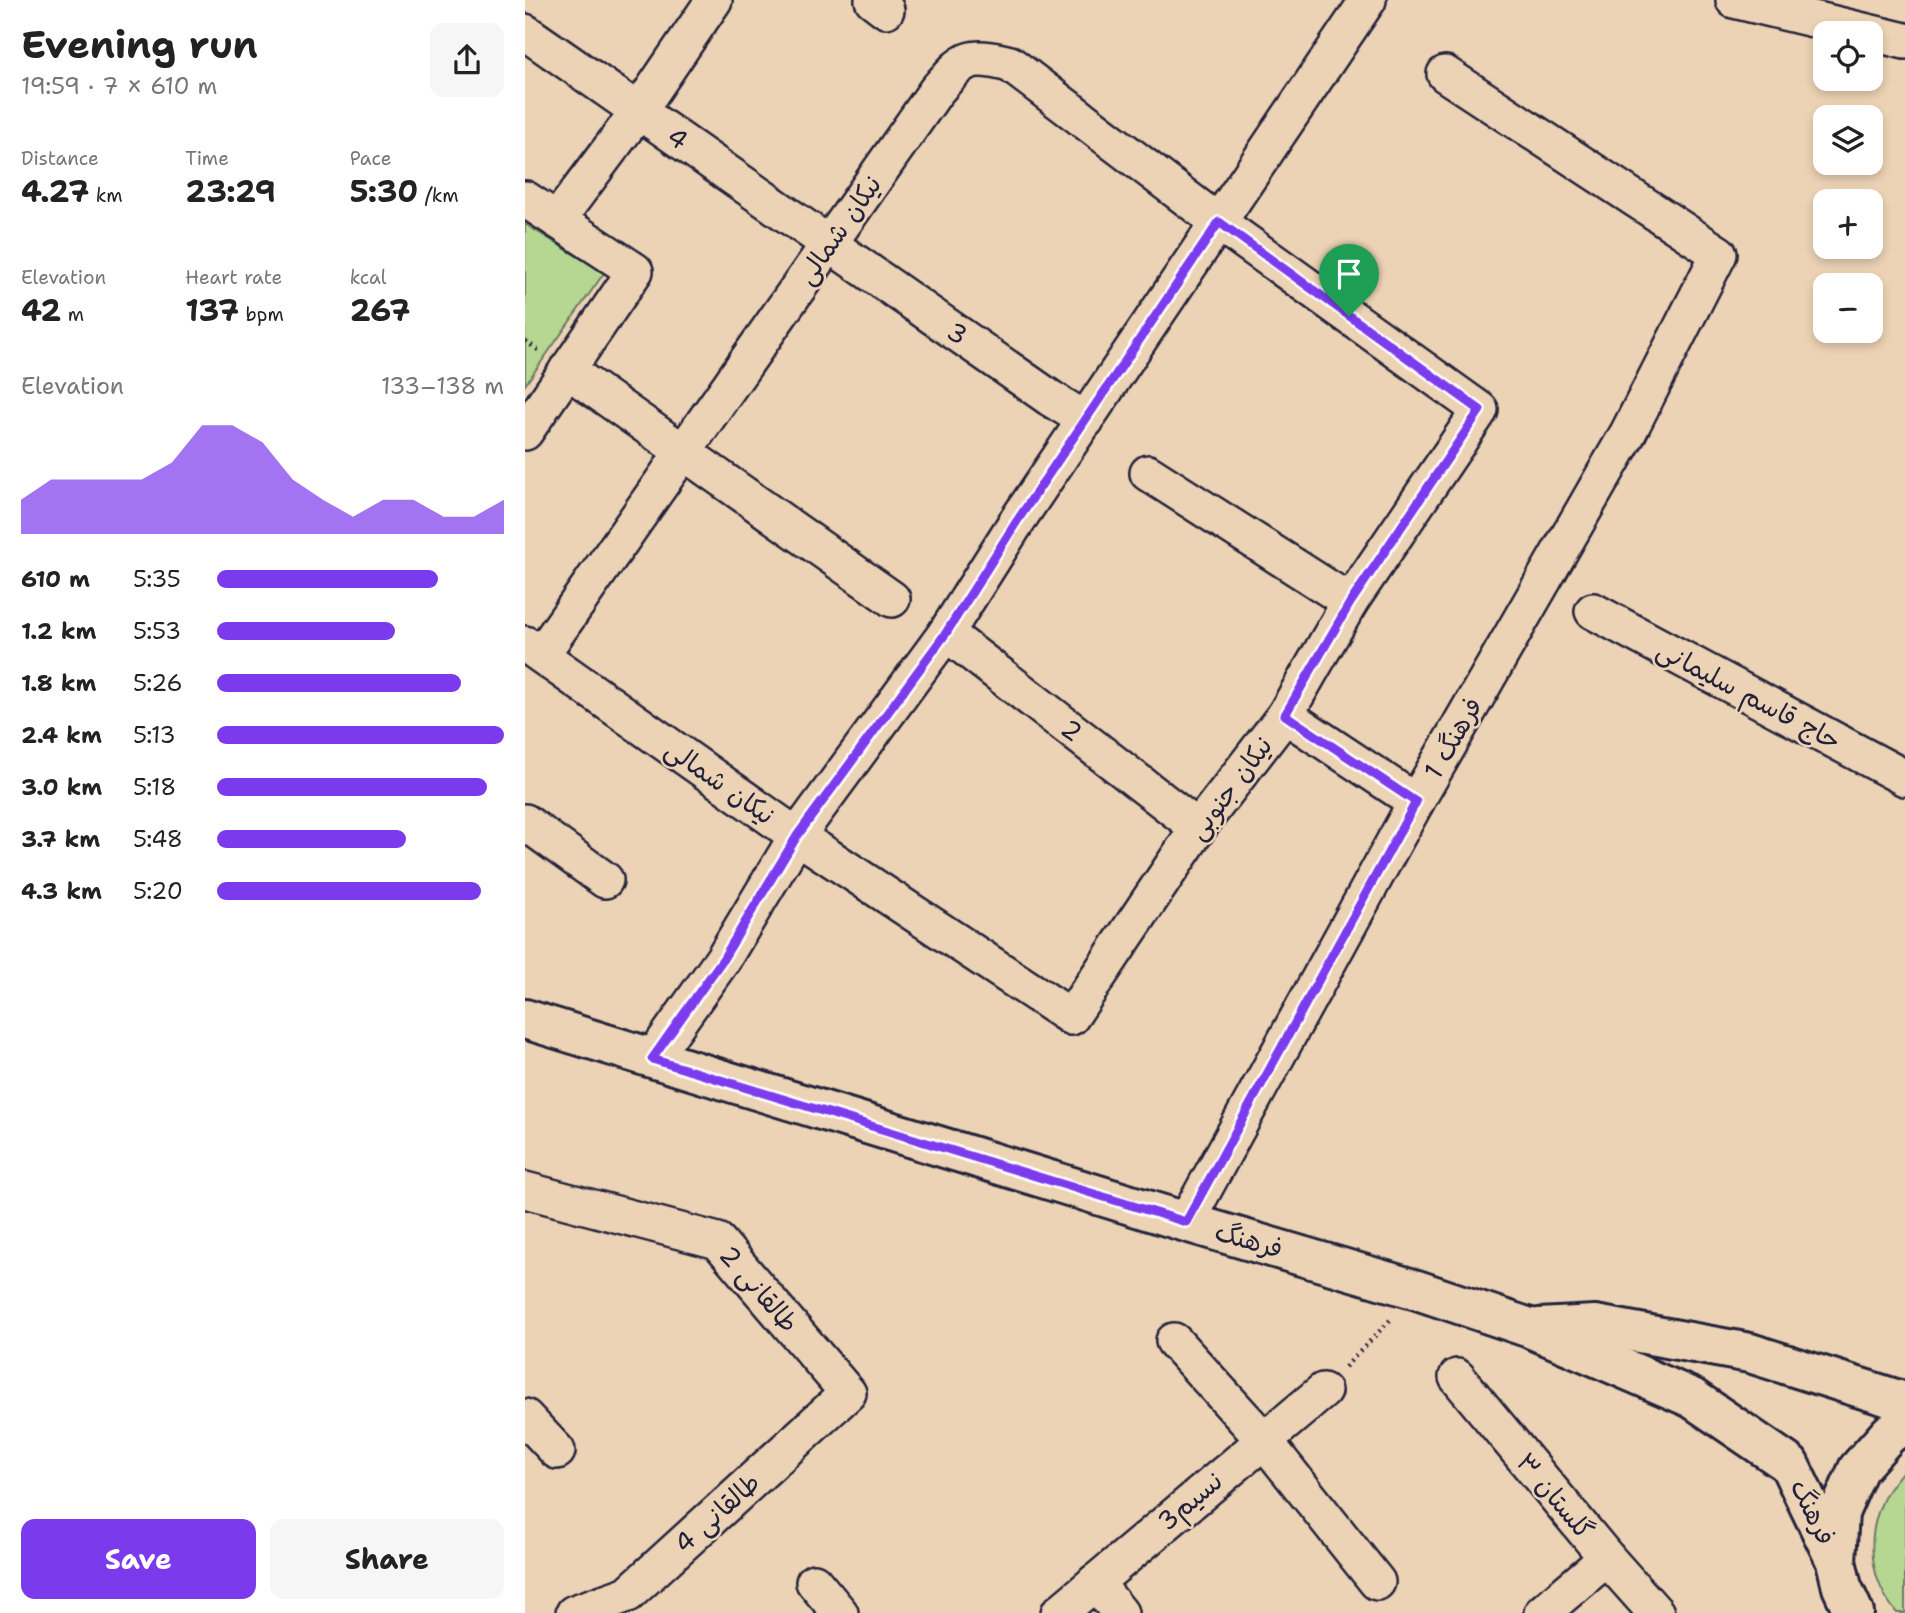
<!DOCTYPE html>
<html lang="en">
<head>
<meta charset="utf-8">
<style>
  body { margin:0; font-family:"Shantell Sans","Playpen Sans Arabic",sans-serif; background:#f6f6f6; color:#222; height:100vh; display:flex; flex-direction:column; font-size:26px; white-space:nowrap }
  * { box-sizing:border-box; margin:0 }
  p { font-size:23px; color:#767676 }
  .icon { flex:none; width:38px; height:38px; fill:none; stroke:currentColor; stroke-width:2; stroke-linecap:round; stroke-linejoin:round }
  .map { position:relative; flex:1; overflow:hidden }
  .details { display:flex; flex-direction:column; background:#fff; width:525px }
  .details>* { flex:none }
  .tools { position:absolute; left:1288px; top:21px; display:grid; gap:14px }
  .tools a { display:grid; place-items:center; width:70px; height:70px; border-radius:14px; background:#fff; box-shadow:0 4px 10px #0003; font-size:35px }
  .pin { position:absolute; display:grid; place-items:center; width:60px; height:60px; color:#fff; margin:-72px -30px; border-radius:50% 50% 50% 0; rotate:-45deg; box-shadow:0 0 7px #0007 }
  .pin .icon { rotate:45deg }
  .round { display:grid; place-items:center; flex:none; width:74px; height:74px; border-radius:14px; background:#f6f6f6 }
  .head { display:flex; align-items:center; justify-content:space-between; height:119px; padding:0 21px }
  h1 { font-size:38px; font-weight:700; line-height:52px }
  .stats { display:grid; grid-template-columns:repeat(3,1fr); gap:10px; height:119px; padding:7px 21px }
  .stats div { display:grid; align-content:center }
  .stats b { font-size:30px; font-weight:700 }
  .stats small { font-size:19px; font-weight:400 }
  .stats p { font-size:19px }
  .chart { height:196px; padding:14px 21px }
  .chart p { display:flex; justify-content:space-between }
  .chart svg { width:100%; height:126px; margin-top:7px; fill:#7c3aed; opacity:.7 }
  .button { display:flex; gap:14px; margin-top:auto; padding:14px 21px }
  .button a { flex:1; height:80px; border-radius:14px; background:#7c3aed; color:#fff; font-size:28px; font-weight:700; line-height:80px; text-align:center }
  .button a+a { background:#f6f6f6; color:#222 }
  ul { padding:0 21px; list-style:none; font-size:23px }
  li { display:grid; grid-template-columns:112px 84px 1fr; align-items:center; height:52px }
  li i { height:18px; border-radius:9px; background:#7c3aed }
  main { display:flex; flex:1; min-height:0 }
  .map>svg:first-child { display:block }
</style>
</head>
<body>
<main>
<section class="details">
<div class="head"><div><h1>Evening run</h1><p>19:59 · 7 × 610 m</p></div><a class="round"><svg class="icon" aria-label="share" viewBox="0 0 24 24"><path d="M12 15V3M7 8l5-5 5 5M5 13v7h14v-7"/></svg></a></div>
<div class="stats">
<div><p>Distance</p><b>4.27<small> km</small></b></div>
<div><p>Time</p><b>23:29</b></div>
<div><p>Pace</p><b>5:30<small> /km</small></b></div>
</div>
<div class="stats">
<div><p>Elevation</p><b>42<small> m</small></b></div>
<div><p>Heart rate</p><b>137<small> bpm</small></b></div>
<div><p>kcal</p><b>267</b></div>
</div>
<div class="chart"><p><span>Elevation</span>133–138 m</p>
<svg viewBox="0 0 160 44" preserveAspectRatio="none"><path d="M0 44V32L10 25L20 25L30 25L40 25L50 19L60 6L70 6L80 12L90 25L100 32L110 38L120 32L130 32L140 38L150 38L160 32V44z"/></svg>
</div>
<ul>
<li><b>610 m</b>5:35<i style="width:77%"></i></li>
<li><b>1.2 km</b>5:53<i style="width:62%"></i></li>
<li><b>1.8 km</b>5:26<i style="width:85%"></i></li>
<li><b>2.4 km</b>5:13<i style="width:100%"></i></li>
<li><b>3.0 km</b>5:18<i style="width:94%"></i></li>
<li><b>3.7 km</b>5:48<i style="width:66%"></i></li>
<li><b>4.3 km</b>5:20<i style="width:92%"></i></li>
</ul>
<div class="button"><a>Save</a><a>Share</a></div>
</section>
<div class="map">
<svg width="1380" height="1613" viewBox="0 0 1380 1613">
  <rect width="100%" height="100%" fill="#edd3b5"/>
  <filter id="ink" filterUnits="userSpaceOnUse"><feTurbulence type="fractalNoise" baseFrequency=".0143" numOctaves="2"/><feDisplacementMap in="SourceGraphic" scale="14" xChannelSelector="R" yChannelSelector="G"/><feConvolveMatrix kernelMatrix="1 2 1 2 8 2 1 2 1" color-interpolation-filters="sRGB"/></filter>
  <g filter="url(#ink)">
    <g fill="#b6d791" stroke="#6c7c66" stroke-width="2">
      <polygon points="0,224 79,273 0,385"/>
      <path d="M1380 1468V1613H1372C1345 1581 1340 1538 1358 1500 1362 1489 1373 1478 1380 1468Z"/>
    </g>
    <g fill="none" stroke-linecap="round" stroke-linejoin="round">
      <defs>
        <g id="street">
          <polyline points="348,0 361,10"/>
          <polyline points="1209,0 1380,41"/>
          <path id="s1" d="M0 32 525 398 561 420"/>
          <polyline points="0,199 110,271 0,432"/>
          <polyline points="32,220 113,112 189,0"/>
          <polyline points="42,370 367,599"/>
          <polyline points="623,473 825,602"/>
          <polyline points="1068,611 1380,778"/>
          <path id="s2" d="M421 633 673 828"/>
          <path d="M0 644 272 836 546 1017 673 828 760 715 825 602 955 410 693 222 485 64C441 53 439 59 411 91L16 655"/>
          <polyline points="760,715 891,802"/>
          <polyline points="0,822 80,880"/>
          <polyline points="127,1059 198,959 272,836 421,633 492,521 843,0"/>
          <polyline points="0,1190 193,1241 323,1393 103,1594 49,1613"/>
          <polyline points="661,1222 891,802 1103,433 1194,254 920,74"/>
          <polyline points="649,1341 738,1439 852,1582"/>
          <polyline points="932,1377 1082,1558 1131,1613"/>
          <polyline points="0,1417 32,1451"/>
          <polyline points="289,1582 315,1613"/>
          <polyline points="570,1582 595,1613"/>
          <polyline points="534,1613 798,1391"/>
          <polyline points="1017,1613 1082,1558"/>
        </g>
        <g id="secondary">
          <polyline points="0,1019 661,1222 892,1290 1005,1328 1167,1398 1264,1464 1311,1561"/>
          <polyline points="1014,1328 1070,1325 1225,1353 1380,1402"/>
          <polyline points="1329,1613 1317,1587 1311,1561 1314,1513 1333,1469 1365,1433 1380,1426"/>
        </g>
      </defs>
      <use href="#street" stroke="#22223b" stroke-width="40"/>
      <use href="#secondary" stroke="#22223b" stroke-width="44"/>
      <g stroke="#22223b" stroke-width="4.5" stroke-dasharray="2 5" stroke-linecap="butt">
        <polyline points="0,341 16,352"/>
        <polyline points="820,1367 867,1318"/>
      </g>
      <use href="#street" stroke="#edd3b5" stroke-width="35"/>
      <use href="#secondary" stroke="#edd3b5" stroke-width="38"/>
    </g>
  </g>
  <g fill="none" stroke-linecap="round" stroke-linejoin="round" filter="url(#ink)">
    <defs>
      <polygon id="route" points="694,222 955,410 825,603 760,715 891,802 661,1222 127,1059 198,959 272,836 421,633 492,521"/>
    </defs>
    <use href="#route" stroke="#fff" stroke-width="14"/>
    <use href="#route" stroke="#7c3aed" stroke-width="9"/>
  </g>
  <g text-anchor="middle" stroke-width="5" stroke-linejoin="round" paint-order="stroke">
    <g font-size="26" fill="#22223b" stroke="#edd3b5">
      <text dy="9" stroke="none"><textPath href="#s1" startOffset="186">4</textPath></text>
      <text transform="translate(314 230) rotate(-55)" y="9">نیکان شمالی</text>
      <text dy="9" stroke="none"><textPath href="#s1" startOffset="527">3</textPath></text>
      <text transform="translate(1224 695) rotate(28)" y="9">حاج قاسم سلیمانی</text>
      <text dy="9" stroke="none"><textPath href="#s2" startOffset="159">2</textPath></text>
      <text transform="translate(928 738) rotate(-60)" y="9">فرهنگ 1</text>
      <text transform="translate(195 782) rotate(35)" y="9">نیکان شمالی</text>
      <text transform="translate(705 788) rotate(-53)" y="9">نیکان جنوبی</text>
      <text transform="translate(724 1240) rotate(16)" y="9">فرهنگ</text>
      <text transform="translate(234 1289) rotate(49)" y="9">طالقانی 2</text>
      <text transform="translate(1030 1496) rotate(50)" y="9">گلستان ۳</text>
      <text transform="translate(665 1501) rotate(-40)" y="9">نسیم3</text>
      <text transform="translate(1288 1512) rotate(64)" y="9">فرهنگ</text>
      <text transform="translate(192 1513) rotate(-42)" y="9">طالقانی 4</text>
    </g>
  </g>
</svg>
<div class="tools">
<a><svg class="icon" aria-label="locate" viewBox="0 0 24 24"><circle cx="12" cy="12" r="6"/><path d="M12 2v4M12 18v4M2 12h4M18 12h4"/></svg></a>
<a><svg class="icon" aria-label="layers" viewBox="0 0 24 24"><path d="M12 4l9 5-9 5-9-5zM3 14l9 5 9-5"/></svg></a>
<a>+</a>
<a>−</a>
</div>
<div class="pin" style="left:824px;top:316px;background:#1e9e55"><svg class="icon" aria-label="arrive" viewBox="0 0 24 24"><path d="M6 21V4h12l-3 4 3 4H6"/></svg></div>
</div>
</main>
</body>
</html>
